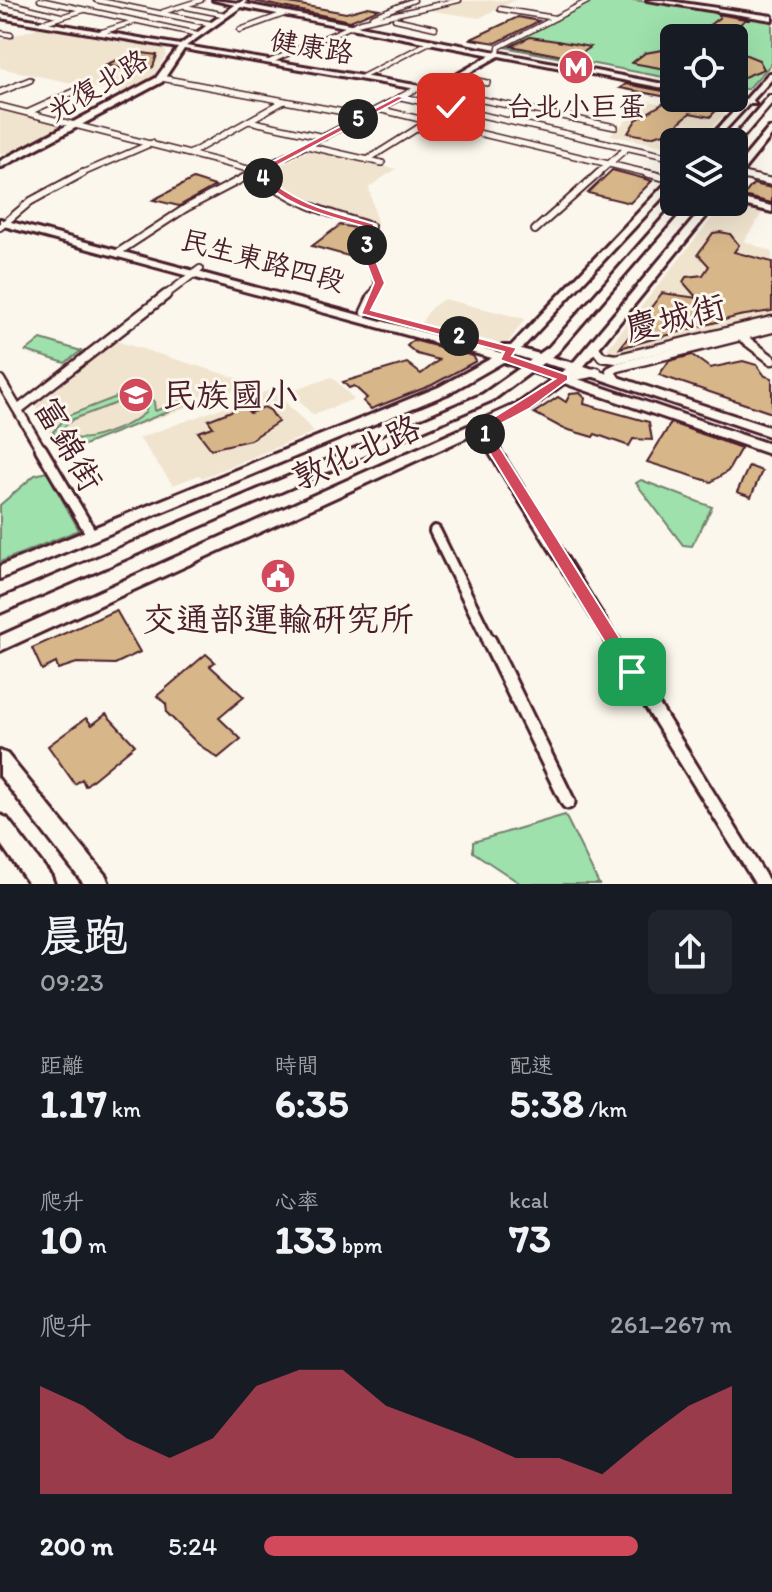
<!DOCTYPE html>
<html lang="zh-TW">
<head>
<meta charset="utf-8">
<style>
  body { margin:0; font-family:Itim,"LXGW WenKai TC",sans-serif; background:#20242c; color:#f1f3f6; height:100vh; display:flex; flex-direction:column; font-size:30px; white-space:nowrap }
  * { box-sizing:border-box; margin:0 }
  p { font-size:26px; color:#9ea1a6 }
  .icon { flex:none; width:44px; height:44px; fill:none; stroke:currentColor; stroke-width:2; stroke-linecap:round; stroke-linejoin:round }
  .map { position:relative; height:884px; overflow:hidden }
  .sheet { display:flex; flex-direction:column; background:#171b24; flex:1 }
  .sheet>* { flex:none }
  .buttons { position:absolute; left:660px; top:24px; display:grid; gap:16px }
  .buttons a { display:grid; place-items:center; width:88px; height:88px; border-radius:12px; background:#171b24; box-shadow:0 8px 32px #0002; font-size:40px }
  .pin { position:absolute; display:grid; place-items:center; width:68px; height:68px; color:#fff; margin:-34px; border-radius:16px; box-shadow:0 4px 12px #0006 }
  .km { position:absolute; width:40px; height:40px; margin:-20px; border-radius:50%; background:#222; color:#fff; font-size:22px; line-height:40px; text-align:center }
  .round { display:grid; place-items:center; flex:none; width:84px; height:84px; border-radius:12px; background:#20242c }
  .summary { display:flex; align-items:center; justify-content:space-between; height:136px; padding:0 40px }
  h1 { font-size:44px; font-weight:800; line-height:60px }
  .figures { display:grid; grid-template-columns:repeat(3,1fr); gap:12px; height:136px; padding:8px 40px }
  .figures div { display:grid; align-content:center }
  .figures b { font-size:40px; font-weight:800 }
  .figures small { font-size:22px; font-weight:400 }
  .figures p { font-size:22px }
  .chart { height:224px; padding:16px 40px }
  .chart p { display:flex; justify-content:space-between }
  .chart svg { width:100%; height:144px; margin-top:8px; fill:#d1495b; opacity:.7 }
  ul { padding:0 40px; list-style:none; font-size:26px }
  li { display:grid; grid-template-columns:128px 96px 1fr; align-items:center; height:60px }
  li i { height:20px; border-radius:10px; background:#d1495b }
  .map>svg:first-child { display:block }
</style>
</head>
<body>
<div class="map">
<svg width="772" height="884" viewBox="0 0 772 884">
  <rect width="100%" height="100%" fill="#fbf7ec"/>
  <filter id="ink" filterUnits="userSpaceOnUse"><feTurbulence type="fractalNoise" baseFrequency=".0125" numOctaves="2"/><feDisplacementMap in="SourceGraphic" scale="16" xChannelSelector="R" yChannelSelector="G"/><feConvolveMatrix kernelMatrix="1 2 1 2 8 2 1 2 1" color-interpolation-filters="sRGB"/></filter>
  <g filter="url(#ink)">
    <g fill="#f0e4cf">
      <polygon points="460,0 465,1 516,0 479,18 427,10"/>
      <polygon points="40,27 166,49 166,55 152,79 124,94 0,68 0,40"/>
      <polygon points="648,101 675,106 680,102 727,111 698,142 674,142 674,148 610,135"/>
      <polygon points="0,109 65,124 7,154 0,153"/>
      <polygon points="309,150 396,169 369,187 377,223 338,215 304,203 270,171"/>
      <polygon points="725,202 764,210 744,241 772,252 772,317 616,357 607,349"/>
      <polygon points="444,299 525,319 506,345 421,323 431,308"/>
      <polygon points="116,341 253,383 61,454 34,403"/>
      <polygon points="332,377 354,399 313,415 290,392"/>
      <polygon points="273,389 314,432 202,478 199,475 173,485 139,438"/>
    </g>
    <g fill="#9ee1ac" stroke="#74806c" stroke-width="2" fill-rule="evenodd">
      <polygon points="594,0 634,0 772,20 772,63 748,89 734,90 734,38 674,38 674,79 504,47"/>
      <polygon points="41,339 81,351 65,363 26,351"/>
      <path d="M142 387 149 389 141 393 154 401 155 411 181 401 185 405 64 453 60 449 68 445 58 441 53 432 67 416ZM127 399 143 401 147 407 145 413C129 426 82 448 64 434V427L73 419Z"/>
      <polygon points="47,472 79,530 0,562 0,505 35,475"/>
      <polygon points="641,480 712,507 692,546 683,545 636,483"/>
      <polygon points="565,815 599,884 521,884 473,852 473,842"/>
    </g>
    <g fill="#d7b68a" stroke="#4a1f2b" stroke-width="2">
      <polygon points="249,0 272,0 346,13 368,7 379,9 350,21"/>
      <polygon points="718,14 750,20 745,20 723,38 698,34 720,17"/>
      <polygon points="518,17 539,21 496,43 471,39"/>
      <polygon points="530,37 557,41 590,47 573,58 511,46"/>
      <polygon points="674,48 674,76 660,68 632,63 645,53"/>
      <polygon points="734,50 759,60 764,69 734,81"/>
      <polygon points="136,52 157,55 153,67 141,72 105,65"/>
      <polygon points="626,84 674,93 674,98 724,102 710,117 690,113 668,132 650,137 628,133 636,120 672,98 620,88"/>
      <polygon points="612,170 642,178 652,181 630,203 588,193"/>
      <polygon points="193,179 215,186 179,206 153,200"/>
      <polygon points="753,184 772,188 772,203 743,196"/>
      <polygon points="340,225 360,229 357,253 352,257 312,246"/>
      <polygon points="720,232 730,234 739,245 734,252 772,262 772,311 739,316 620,348 662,293 697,298 683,282 686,277 703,275 709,266 698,254 713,233"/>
      <polygon points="413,340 473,356 476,361 432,385 371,409 363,401 367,398 354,386 349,388 343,382 407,363 421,374 439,360 417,354 407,346"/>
      <polygon points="692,355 710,368 743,361 757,365 765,376 772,378 772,413 659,375 669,361"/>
      <polygon points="580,393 585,398 584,404 649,422 652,440 633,439 629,446 595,434 593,437 562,428 534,413 558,397 566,402 570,394"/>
      <polygon points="244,406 250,413 264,407 270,410 278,422 250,440 211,449 198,432 213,427 208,420"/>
      <polygon points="671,423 741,448 728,471 711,482 647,462"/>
      <polygon points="749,466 762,471 751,497 737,492"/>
      <polygon points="116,610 140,652 115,664 77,663 58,669 56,663 42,670 32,648"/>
      <polygon points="206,654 215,662 210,666 244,697 219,718 241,739 218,758 198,744 167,713 166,704 157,696"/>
      <polygon points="106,714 135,745 85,786 82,779 75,784 48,746 86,718 92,725"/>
    </g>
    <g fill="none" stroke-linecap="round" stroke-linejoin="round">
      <defs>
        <g id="street-far5">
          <polyline points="40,0 198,34"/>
          <polyline points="96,0 212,24"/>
          <polyline points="0,1 61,16"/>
          <polyline points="186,7 226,15"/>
          <polyline points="500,9 555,18"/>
          <polyline points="163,12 201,0"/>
          <polyline points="372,17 414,0"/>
          <polyline points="395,19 435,28"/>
          <polyline points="41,23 84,10"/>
          <polyline points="240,30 284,14"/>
          <polyline points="0,33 11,35"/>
          <polyline points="99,33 133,22"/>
          <polyline points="498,54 499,47 590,0"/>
          <polyline points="271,61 361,22 459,0"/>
          <polyline points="362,77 432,41"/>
          <polyline points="458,77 464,78"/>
        </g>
        <g id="street-far4">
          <polyline points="458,77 487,83"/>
          <polyline points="161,78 365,116"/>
          <polyline points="434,90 615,127"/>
          <polyline points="0,92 30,80"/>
          <polyline points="401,97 674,158"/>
          <polyline points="0,106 252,170 259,175"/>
          <polyline points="378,109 655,175"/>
          <polyline points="29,112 80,89"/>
          <polyline points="249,121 324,137"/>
          <polyline points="307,146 382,163"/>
          <polyline points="191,153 284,101"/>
          <polyline points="367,160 467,97"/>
          <polyline points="736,174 742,175"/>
          <polyline points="78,175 152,143"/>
          <polyline points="249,175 420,87"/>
          <polyline points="596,175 627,148"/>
        </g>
        <g id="street-far3">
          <path d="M256 173C292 203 327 213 371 226L367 251 379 283 372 297"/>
          <polyline points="646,173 674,180"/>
          <polyline points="736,174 772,182"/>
          <polyline points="0,227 31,201 83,173"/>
          <polyline points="535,230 599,173"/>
          <polyline points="117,253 186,208 253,173"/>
          <polyline points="163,297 200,269"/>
        </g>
        <g id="street-far2">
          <polyline points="365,312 373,295"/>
          <polyline points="739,335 772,360"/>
          <polyline points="595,348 602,357 616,359 772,321"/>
          <polyline points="564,378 597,372"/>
          <polyline points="0,380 42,451"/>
          <polyline points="616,380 610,371 618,367 772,328"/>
          <polyline points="19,409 166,295"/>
          <polyline points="481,429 494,451"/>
        </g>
        <g id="street-far1">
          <polyline points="41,449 92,535"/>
          <polyline points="493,449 614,643"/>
          <polyline points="435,531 490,643"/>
        </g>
        <g id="street">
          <polyline points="489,641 568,802"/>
          <polyline points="612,641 763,884"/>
        </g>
        <g id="secondary">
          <path d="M213 0 239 3 244 0 247 2 245 4 674 86V90L499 56 434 92 184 49 162 82 0 168V161L156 78 178 48 0 18V14L180 45 235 5ZM241 7 491 55 433 88 186 46Z"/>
          <polygon points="647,0 662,0 772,16 772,20"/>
          <polygon points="769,73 772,73 772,79 753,100 755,104 749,104 714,142 705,142 742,103 724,98 746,99"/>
          <polygon points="769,96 772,96 772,103 737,144 730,142"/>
          <polygon points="769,128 772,128 772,135 737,178 734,179 734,170"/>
          <path d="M674 177V185L521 349 539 354 549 347 677 202H687L557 353 551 357 573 363 708 202H718L584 366 772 428V437L597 378 578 372 572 377 772 445V455L564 383 529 409 0 651V636L519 403 553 379 531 372 493 400 0 613V599L483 394 520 368 503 362 449 393 0 579V566L439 387 492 358 0 225V219L501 353 502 346H511L671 178ZM515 355 531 360 528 362 512 356ZM543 363 566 369 561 373 539 366Z"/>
          <polygon points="734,197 772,206 772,212 731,202 734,202"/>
          <polygon points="0,751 7,754 106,876 109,884 84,884 0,776"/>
          <polygon points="0,815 7,818 51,876 54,884 29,884 0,843"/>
        </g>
      </defs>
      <use href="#street-far5" stroke="#4a1f2b" stroke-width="7"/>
      <use href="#street-far4" stroke="#4a1f2b" stroke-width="8"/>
      <use href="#street-far3" stroke="#4a1f2b" stroke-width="10"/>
      <use href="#street-far2" stroke="#4a1f2b" stroke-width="13"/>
      <use href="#street-far1" stroke="#4a1f2b" stroke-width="16"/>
      <use href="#street" stroke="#4a1f2b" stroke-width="19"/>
      <use href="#secondary" stroke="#4a1f2b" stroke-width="6"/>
      <use href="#street-far5" stroke="#fbf7ec" stroke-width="4"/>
      <use href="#street-far4" stroke="#fbf7ec" stroke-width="5"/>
      <use href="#street-far3" stroke="#fbf7ec" stroke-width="6"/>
      <use href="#street-far2" stroke="#fbf7ec" stroke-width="8"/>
      <use href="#street-far1" stroke="#fbf7ec" stroke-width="10"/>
      <use href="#street" stroke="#fbf7ec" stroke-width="13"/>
      <use href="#secondary" fill="#fbf7ec" fill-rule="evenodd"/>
    </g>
  </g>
  <path fill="#d1495b" stroke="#fff" stroke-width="2" d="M398 96 455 107 402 99 263 173C293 204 333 212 374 224L372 251 385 283 371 310 517 348 512 356 568 375V380L529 409 489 430 638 667V677H626L475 429 555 379 500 360 504 352 361 314 374 283 362 251 366 227C324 215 283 207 253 172Z"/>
  <defs>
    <symbol id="metro-disc" viewBox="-11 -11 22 22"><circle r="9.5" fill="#d1495b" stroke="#fbf7ec"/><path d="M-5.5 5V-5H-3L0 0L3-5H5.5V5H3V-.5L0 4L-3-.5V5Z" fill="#fff"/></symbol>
    <symbol id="school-disc" viewBox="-11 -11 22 22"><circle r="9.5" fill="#d1495b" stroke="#fbf7ec"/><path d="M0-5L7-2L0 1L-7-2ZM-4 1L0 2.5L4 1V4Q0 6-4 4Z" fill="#fff"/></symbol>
    <symbol id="civic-disc" viewBox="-11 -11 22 22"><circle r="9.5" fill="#d1495b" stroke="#fbf7ec"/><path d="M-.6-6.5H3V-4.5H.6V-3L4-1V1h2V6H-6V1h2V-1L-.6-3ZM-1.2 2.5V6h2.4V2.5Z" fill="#fff"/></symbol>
  </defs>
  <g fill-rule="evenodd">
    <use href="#metro-disc" x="556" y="47" width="40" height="40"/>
    <use href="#school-disc" x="116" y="375" width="40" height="40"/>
    <use href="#civic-disc" x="258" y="556" width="40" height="40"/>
  </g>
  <g text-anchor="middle" stroke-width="6" stroke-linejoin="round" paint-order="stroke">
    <g font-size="28" fill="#4a1f2b" stroke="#fbf7ec">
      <text transform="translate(312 46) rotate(10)" y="10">健康路</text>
      <text transform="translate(97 85) rotate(-31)" y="10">光復北路</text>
      <text transform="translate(263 260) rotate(15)" y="10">民生東路四段</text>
    </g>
    <g font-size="28" fill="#4a1f2b" stroke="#fbf7ec">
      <text x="576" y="116">台北小巨蛋</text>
    </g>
    <g font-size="34" fill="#4a1f2b" stroke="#fbf7ec">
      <text transform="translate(675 317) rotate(-14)" y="12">慶城街</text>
      <text transform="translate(69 444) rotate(60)" y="12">富錦街</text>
      <text transform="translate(356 452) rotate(-24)" y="12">敦化北路</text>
    </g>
    <g font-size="34" fill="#4a1f2b" stroke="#fbf7ec" text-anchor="start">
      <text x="162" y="407">民族國小</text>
      <text x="278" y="631" text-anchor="middle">交通部運輸研究所</text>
    </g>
  </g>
</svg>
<div class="buttons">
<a><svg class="icon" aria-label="locate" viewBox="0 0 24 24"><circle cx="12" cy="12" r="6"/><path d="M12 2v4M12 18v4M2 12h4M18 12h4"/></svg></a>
<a><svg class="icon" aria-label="layers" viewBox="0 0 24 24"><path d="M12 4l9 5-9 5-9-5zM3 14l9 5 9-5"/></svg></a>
</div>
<div class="pin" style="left:632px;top:672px;background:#1e9e55"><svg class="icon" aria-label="arrive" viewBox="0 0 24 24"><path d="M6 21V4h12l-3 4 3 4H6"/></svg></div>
<div class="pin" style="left:451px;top:107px;background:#d93025"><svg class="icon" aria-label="check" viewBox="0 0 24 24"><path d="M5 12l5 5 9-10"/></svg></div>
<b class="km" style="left:485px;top:434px">1</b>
<b class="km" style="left:459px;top:336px">2</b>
<b class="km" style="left:367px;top:245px">3</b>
<b class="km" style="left:263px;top:178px">4</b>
<b class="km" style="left:358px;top:119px">5</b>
</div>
<section class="sheet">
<div class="summary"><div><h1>晨跑</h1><p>09:23</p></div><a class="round"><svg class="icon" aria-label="share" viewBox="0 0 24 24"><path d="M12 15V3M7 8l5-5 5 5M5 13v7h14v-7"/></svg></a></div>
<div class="figures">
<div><p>距離</p><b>1.17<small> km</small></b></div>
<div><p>時間</p><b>6:35</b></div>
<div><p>配速</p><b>5:38<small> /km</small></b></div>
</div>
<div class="figures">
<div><p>爬升</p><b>10<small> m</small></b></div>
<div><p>心率</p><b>133<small> bpm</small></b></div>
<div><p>kcal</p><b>73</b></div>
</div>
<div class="chart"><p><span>爬升</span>261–267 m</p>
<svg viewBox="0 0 160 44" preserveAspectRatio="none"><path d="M0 44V11L10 17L20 27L30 33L40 27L50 11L60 6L70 6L80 17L90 22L100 27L110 33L120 33L130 38L140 27L150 17L160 11V44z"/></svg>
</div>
<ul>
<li><b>200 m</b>5:24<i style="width:80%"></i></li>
</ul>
</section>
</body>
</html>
